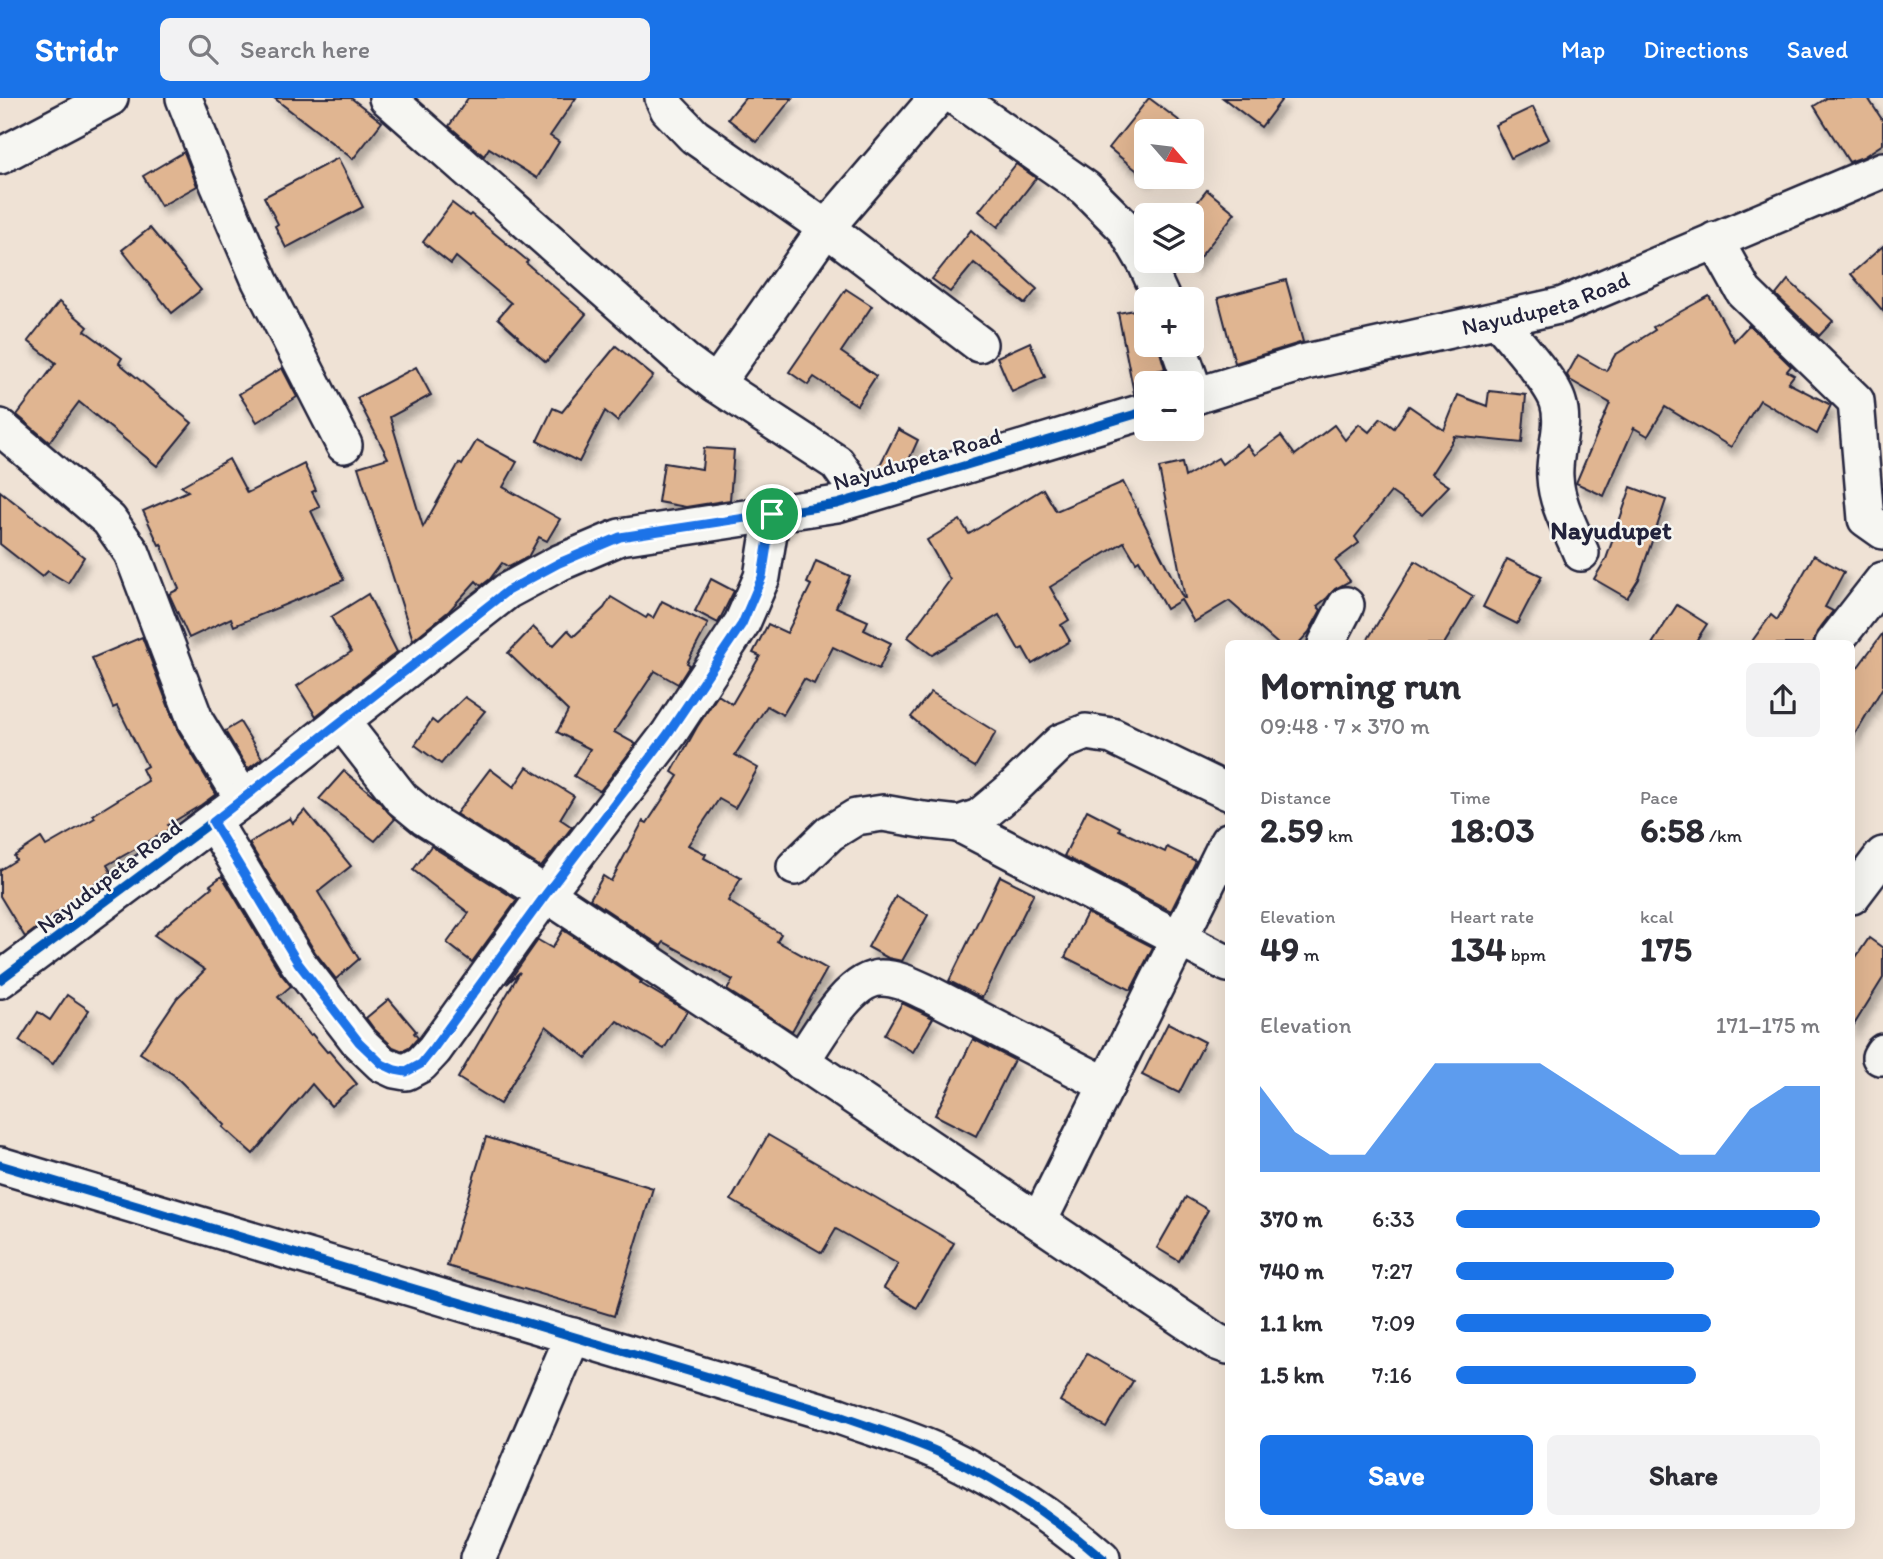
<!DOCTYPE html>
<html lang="en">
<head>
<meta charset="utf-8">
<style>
  body { margin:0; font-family:Itim,sans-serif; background:#f2f2f3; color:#2b2b33; height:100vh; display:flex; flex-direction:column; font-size:26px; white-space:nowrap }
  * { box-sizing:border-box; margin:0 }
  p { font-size:23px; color:#7c7c81 }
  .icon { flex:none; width:38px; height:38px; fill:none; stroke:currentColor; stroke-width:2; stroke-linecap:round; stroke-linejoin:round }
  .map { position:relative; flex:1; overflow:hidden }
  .sheet { position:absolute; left:1225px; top:542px; width:630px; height:889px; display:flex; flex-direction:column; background:#fff; border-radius:10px; box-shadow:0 7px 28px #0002 }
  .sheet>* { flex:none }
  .needle { width:46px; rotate:118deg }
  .tools { position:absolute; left:1134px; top:21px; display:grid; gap:14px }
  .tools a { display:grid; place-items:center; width:70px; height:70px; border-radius:10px; background:#fff; box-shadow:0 7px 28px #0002; font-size:35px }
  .pin { position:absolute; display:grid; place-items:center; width:60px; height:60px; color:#fff; margin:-30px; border:4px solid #fff; border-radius:50%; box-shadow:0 2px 7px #0007 }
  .round { display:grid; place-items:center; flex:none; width:74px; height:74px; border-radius:10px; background:#f2f2f3 }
  .summary { display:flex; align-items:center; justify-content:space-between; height:119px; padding:0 35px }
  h1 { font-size:38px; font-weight:700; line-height:52px }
  .metrics { display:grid; grid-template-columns:repeat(3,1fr); gap:10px; height:119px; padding:7px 35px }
  .metrics div { display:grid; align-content:center }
  .metrics b { font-size:35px; font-weight:700 }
  .metrics small { font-size:19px; font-weight:400 }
  .metrics p { font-size:19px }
  .chart { height:196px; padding:14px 35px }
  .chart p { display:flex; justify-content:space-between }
  .chart svg { width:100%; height:126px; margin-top:7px; fill:#1a73e8; opacity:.7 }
  .action { display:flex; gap:14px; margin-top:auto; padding:14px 35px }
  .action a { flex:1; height:80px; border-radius:10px; background:#1a73e8; color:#fff; font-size:28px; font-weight:700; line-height:80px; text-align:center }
  .action a+a { background:#f2f2f3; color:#2b2b33 }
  ul { padding:0 35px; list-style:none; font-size:23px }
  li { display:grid; grid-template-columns:112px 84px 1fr; align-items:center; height:52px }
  li i { height:18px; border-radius:9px; background:#1a73e8 }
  header { display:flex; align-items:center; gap:42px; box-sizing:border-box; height:98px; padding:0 35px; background:#1a73e8; color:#fff }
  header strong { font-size:33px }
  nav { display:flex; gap:38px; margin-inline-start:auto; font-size:24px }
  .search { width:490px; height:63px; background:#f2f2f3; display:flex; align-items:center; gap:18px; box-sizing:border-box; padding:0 24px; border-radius:10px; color:#7c7c81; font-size:26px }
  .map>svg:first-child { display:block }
</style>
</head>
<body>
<header>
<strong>Stridr</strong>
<div class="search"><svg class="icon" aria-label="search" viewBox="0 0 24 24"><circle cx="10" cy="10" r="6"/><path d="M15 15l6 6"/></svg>Search here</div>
<nav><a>Map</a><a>Directions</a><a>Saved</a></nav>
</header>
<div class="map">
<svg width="1883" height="1461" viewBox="0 0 1883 1461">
  <defs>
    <filter id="shadow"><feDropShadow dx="4.5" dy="8" stdDeviation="3.5" flood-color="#0004"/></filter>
  </defs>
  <rect width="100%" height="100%" fill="#efe2d5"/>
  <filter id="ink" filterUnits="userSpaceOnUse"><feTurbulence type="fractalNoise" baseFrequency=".0143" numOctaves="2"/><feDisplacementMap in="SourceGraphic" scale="14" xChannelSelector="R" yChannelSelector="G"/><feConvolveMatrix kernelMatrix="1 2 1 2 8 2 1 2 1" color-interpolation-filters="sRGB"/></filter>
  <g filter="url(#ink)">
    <g fill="#e0b591" stroke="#22223b" stroke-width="2" filter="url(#shadow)">
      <polygon points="274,0 351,0 382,24 353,61"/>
      <polygon points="468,0 576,0 550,38 559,44 537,80 489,50 484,58 449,28"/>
      <polygon points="745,0 792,0 757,44 728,21"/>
      <polygon points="1149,0 1193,33 1146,33 1146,80 1109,50"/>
      <polygon points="1223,0 1283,0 1261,29"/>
      <polygon points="1827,0 1868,0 1883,23 1883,46 1863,59 1849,64 1814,8"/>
      <polygon points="1533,9 1549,41 1511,60 1495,27"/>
      <polygon points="184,54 197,88 161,108 143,78"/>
      <polygon points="338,60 363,109 286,150 275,128 278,126 264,99"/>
      <polygon points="1016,66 1036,80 998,129 979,113"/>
      <polygon points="1207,92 1235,115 1192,169 1192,111"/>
      <polygon points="452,105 469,118 471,116 528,163 526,165 586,216 546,264 517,239 518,238 498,220 511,205 456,159 451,166 423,144"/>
      <polygon points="150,130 201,192 172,215 122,152"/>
      <polygon points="971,132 1037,191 1025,206 974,165 950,194 932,181"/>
      <polygon points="1883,148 1883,213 1851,176"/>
      <polygon points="1286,182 1303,244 1235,265 1218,200"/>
      <polygon points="1788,182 1833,223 1819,238 1776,197"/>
      <polygon points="846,191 872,208 841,254 876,278 857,307 814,279 808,287 789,274"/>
      <polygon points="1709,198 1734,243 1749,227 1791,268 1787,273 1794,277 1788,285 1831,307 1817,336 1760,302 1731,349 1665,309 1648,338 1634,330 1604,398 1576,385 1610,305 1570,282 1567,277 1578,257 1606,273 1615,257 1655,232 1653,229"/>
      <polygon points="59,204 88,229 85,233 122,260 119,265 192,325 157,368 79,304 49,344 17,317 56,265 28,243"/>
      <polygon points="1144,210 1146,213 1146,247 1158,247 1165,271 1146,275 1146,293 1134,295 1118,215"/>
      <polygon points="1030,244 1045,279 1012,294 997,259"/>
      <polygon points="616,248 653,278 617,323 605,313 579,364 537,343 553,310 562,314"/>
      <polygon points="416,269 431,297 390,319 423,429 459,365 462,367 477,342 517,364 503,389 560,421 547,443 539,439 528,459 509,469 502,465 490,481 481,488 476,483 449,513 413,542 358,369 388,360 357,300"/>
      <polygon points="282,270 297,299 257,324 239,296"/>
      <polygon points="1489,293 1526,297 1522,345 1453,338 1455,339 1431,376 1449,388 1422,416 1391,394 1355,439 1359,445 1335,463 1350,483 1335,491 1327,500 1317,508 1321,512 1309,534 1298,546 1278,546 1229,503 1194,524 1181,502 1166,511 1139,462 1136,464 1124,444 1050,489 1069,522 1061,527 1070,543 1032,566 1023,550 1019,552 999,517 932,557 908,539 950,482 927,442 960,422 969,436 1043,391 1056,413 1123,384 1183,500 1185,500 1159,370 1182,365 1185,379 1218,360 1222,366 1247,347 1255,357 1281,338 1295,357 1334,327 1345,342 1359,326 1369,334 1381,320 1394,330 1409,308 1444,332 1458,297 1487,308"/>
      <polygon points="898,331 918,342 908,364 877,373"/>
      <polygon points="704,350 734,352 730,402 686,409 658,404 664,365 702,371"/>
      <polygon points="229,361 247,395 304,366 316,392 312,394 320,409 311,413 344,482 234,528 231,520 189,540 169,496 179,491 161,446 159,447 143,413 188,393 181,388"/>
      <polygon points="1631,389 1666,402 1639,481 1627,500 1594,481 1606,461"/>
      <polygon points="0,393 84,459 68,485 48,473 42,479 0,446"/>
      <polygon points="1814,457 1844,474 1825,509 1833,513 1817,534 1813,546 1750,546 1771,517 1777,522"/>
      <polygon points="1507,461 1542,478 1517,526 1483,509"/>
      <polygon points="816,463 850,478 836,509 868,523 864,532 891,545 879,571 833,549 814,586 804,581 783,617 767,608 735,657 758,670 735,710 719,701 688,747 706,756 704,760 741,780 728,803 781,836 777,843 827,871 792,933 727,892 733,882 664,844 661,848 590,801 603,778 611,783 643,723 647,725 678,678 672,674 697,629 718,597 732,606 760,558 753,555 768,526 787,535 811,487 807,485"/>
      <polygon points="1415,463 1473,498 1444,546 1365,546"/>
      <polygon points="711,481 734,493 718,525 695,513"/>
      <polygon points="368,496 397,554 316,618 297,588 351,554 331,519"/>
      <polygon points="611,499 646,520 648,517 653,520 662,503 708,526 687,565 690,567 678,586 655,573 614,634 636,646 600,693 574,678 590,651 557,634 568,613 508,555 533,529 553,548 568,532 574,538 604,510"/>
      <polygon points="1677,507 1707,526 1694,546 1652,546"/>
      <polygon points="1883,535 1883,589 1852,641 1852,577"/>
      <polygon points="142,539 177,631 216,696 201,707 168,727 170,730 165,734 107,767 111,774 25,839 0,798 0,772 16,762 14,758 41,740 46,748 95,720 93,717 148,683 142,671 147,668 117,608 113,610 92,560"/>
      <polygon points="931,594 996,634 975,669 962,661 911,619"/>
      <polygon points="465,599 485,613 441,666 415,647 432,622 437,626"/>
      <polygon points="240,624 262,660 248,671 225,633"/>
      <polygon points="527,669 574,698 560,721 572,729 541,769 456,716 490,671 514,689"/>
      <polygon points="344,673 374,698 395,721 375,743 319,701"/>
      <polygon points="305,712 351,768 318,794 359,861 336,881 315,854 249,745 290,720 293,725"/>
      <polygon points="1087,712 1120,729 1119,732 1165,754 1167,749 1196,763 1171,813 1064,758"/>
      <polygon points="431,748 517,802 472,864 447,845 469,815 413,772"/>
      <polygon points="222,778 281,876 291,888 278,899 310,937 312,936 327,954 329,953 357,986 331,1008 312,986 253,1056 223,1029 225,1027 174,977 140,955 177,900 205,872 154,837 212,789 210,787"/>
      <polygon points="1000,778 1034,795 982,900 949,883"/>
      <polygon points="896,798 928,817 902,863 888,860 868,849"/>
      <polygon points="1087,815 1153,849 1131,892 1065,859"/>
      <polygon points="563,832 641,883 640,885 687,913 664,951 617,923 586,960 546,928 500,1006 458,980 520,874 507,886 538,842 552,850"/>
      <polygon points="1869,840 1883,850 1883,880 1852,930 1852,865"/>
      <polygon points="67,897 89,912 53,966 19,943 38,914 50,922"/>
      <polygon points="389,901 416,933 414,935 418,940 409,950 403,953 393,949 374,931 366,920"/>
      <polygon points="902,905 933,920 913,954 884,937"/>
      <polygon points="1168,925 1205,944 1179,995 1142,977"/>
      <polygon points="973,941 1014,962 976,1038 935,1017"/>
      <polygon points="768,1037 954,1145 917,1210 884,1190 898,1166 836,1131 822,1155 731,1102"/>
      <polygon points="486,1039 653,1090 614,1218 447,1168"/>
      <polygon points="1186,1099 1208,1112 1179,1163 1157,1150"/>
      <polygon points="1087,1256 1133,1283 1106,1329 1060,1303"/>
    </g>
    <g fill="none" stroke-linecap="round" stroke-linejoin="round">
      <defs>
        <g id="minor">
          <polyline points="184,0 218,86 260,183 344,347"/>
          <polyline points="387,0 685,263 716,286 837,365 861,399"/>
          <polyline points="663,0 668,11 694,38 826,130 979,246"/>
          <polyline points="957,0 1085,90 1125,130 1146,166 1162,201"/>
          <polyline points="0,58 110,0"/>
          <polyline points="1715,142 1744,194 1856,303 1866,421 1883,433"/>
          <path d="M1498 222C1513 241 1551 282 1558 304 1566 328 1553 355 1555 379 1556 405 1571 431 1581 455"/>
          <polyline points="1178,247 1196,298"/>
          <polyline points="716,286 826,130 937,0"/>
          <path id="s1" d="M1192 299 1306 264 1563 207 1883 72"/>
          <polyline points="0,329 109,422 132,455 196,624 243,701"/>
          <polyline points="1326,546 1346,507"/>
          <polyline points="1833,546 1883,482"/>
          <polyline points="341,623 402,701 425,720 546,796 730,918 767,940 1217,1244 1228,1248"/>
          <polyline points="213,724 298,865 359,944 382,966 395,972 406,974 421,966 434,952 546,796 668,637 742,525 762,479 772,416"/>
          <polyline points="959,726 1228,866"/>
          <polyline points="795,769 830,735 856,719 883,715 923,722 959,726 979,719 1009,694 1061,644 1086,634 1112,638 1228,694"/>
          <polyline points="1852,798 1883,757"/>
          <polyline points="0,882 243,701 507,493 559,465 620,439 837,406 1146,313"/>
          <polyline points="1880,959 1883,954"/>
          <path d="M801 964C818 939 849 880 881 880 898 880 913 888 928 895L1107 987"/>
          <path d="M0 1067 839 1318C872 1330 908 1340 940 1355 999 1383 1054 1419 1102 1461"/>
          <polyline points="1039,1123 1228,743"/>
          <polyline points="478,1461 573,1238"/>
        </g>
      </defs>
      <use href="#minor" stroke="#22223b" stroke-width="40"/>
      <use href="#minor" stroke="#f6f6f2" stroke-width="35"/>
      <defs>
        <g id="cycleway">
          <polyline points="0,882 243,701 507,493 559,465 620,439 837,406 1146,313"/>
          <path d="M0 1067 839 1318C872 1330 908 1340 940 1355 999 1383 1054 1419 1102 1461"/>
        </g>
      </defs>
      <use href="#cycleway" stroke="#f6f6f2" stroke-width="13"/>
      <use href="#cycleway" stroke="#0057b8" stroke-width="9"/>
    </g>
  </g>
  <g fill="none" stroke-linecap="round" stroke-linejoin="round" filter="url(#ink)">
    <defs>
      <polygon id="route" points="772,416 762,479 742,526 667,637 546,796 433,951 421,966 406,974 395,972 382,966 359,944 298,865 213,724 507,493 559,465 620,439"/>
    </defs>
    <use href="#route" stroke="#fff" stroke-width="14"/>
    <use href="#route" stroke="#1a73e8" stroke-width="9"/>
  </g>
  <g text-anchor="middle" stroke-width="5" stroke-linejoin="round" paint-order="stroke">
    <g font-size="23" fill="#22223b" stroke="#f6f6f2">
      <text dy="8" stroke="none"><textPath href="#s1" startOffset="366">Nayudupeta Road</textPath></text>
      <text transform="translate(917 361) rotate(-16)" y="8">Nayudupeta Road</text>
      <text transform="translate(109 778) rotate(-37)" y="8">Nayudupeta Road</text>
    </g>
    <g font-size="26" font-weight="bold" fill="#22223b" stroke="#f6f6f2">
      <text x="1611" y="441">Nayudupet</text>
    </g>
  </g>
</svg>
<div class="tools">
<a><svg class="needle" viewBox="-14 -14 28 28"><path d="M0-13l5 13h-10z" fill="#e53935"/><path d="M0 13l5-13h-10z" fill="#7c7c81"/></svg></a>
<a><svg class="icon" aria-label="layers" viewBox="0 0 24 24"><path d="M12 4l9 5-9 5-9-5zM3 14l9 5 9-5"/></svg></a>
<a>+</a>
<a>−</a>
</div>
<div class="pin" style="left:772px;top:416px;background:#1e9e55"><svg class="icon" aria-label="arrive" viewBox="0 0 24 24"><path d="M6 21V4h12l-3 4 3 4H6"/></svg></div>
<section class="sheet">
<div class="summary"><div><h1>Morning run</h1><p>09:48 · 7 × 370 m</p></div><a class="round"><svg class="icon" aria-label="share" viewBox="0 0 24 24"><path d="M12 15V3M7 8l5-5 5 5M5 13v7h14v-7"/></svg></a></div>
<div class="metrics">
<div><p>Distance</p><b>2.59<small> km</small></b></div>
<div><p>Time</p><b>18:03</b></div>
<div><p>Pace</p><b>6:58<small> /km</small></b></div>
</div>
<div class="metrics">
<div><p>Elevation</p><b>49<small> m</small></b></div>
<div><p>Heart rate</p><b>134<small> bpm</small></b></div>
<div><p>kcal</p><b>175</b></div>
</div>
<div class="chart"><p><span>Elevation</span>171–175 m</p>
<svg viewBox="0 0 160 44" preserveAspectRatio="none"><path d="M0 44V14L10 30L20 38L30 38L40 22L50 6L60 6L70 6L80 6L90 14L100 22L110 30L120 38L130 38L140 22L150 14L160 14V44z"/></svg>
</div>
<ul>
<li><b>370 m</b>6:33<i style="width:100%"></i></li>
<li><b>740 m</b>7:27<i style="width:60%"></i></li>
<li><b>1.1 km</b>7:09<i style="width:70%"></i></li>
<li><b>1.5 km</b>7:16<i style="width:66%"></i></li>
</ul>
<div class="action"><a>Save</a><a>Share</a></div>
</section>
</div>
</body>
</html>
